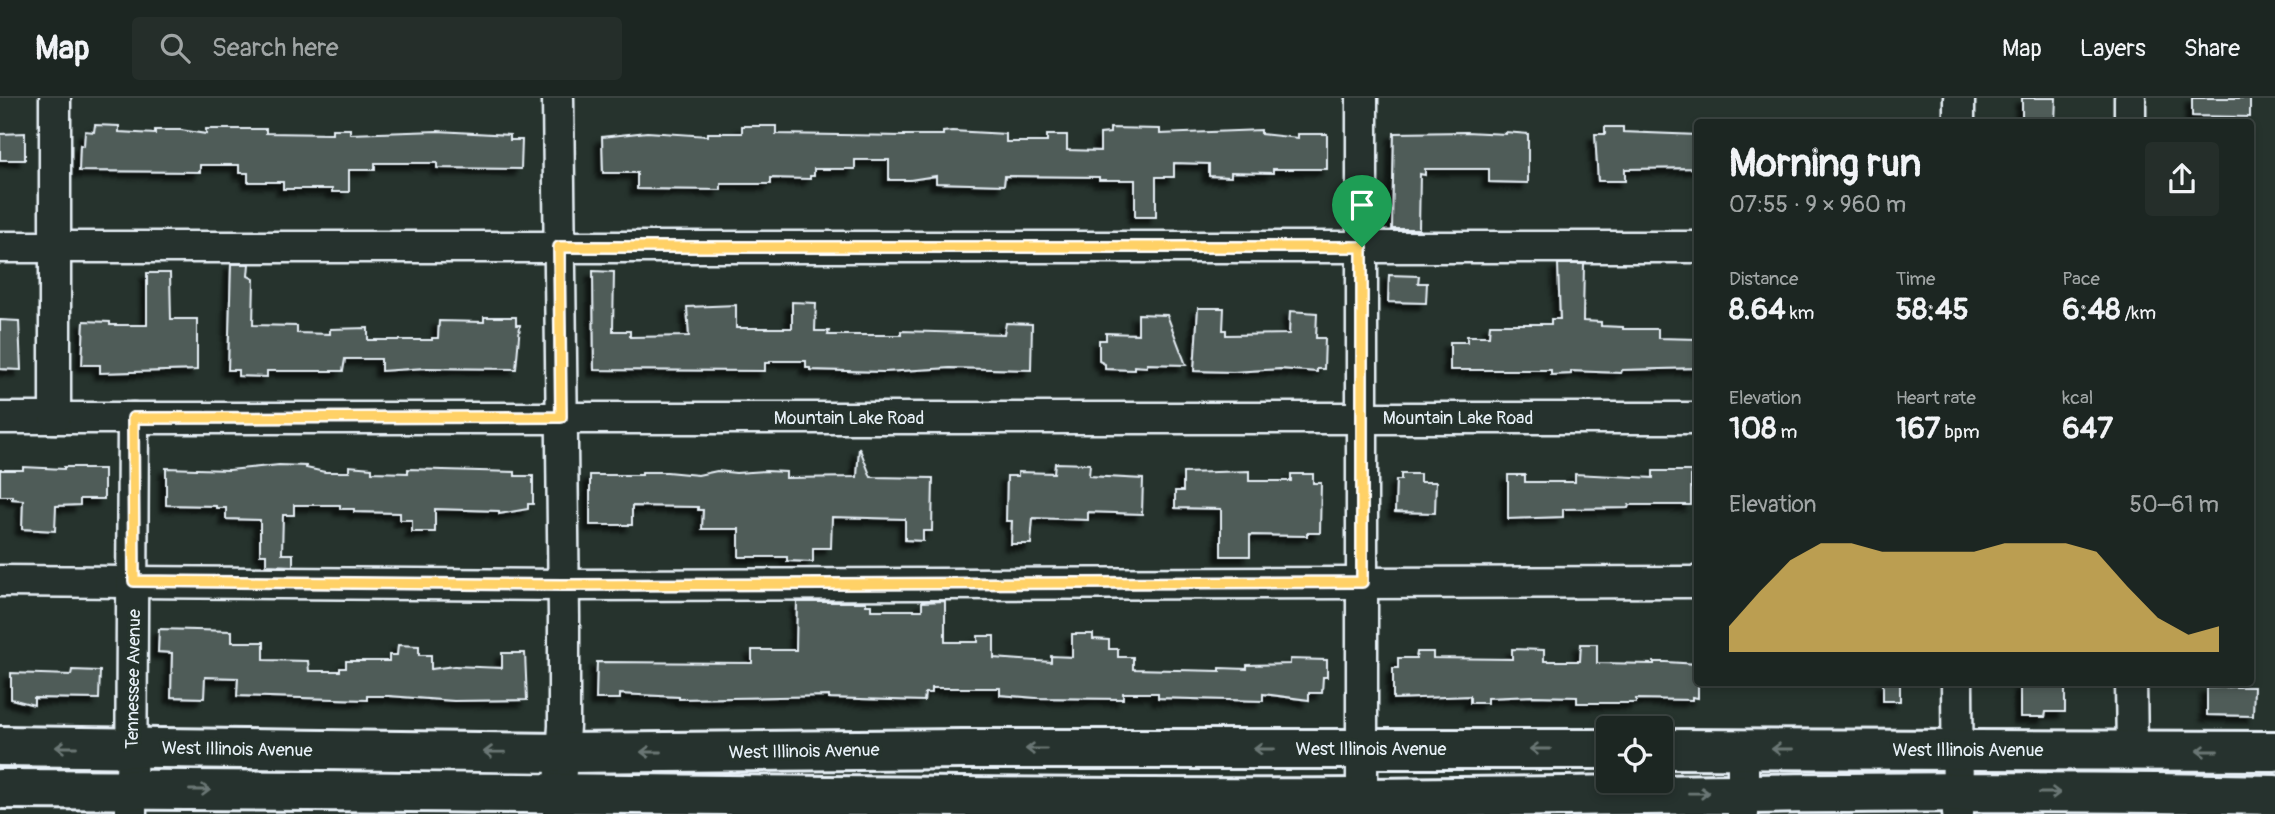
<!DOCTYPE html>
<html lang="en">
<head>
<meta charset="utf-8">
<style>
  body { margin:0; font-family:Pangolin,sans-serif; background:#252e2a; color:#f1f3f6; height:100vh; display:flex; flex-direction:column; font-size:26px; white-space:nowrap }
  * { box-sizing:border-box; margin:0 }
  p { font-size:23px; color:#a0a5a5 }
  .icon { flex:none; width:38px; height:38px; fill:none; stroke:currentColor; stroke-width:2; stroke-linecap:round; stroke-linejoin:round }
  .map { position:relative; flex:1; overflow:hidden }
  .drawer { position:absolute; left:1694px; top:21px; width:560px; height:567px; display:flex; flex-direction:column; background:#1c2622; border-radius:7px; box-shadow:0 4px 10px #0003,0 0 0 2px #3a4340 }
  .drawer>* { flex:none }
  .controls { position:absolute; left:1596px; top:618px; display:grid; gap:14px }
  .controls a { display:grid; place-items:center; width:77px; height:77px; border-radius:7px; background:#1c2622; box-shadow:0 4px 10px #0003,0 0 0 2px #3a4340; font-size:35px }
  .pin { position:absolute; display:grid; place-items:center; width:60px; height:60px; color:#fff; margin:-72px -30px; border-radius:50% 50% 50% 0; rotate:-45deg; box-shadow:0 0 7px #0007 }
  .pin .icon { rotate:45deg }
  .round { display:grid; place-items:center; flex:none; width:74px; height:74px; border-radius:7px; background:#252e2a }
  .overview { display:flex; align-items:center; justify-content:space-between; height:119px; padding:0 35px }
  h1 { font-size:38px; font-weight:700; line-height:52px }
  .figures { display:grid; grid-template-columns:repeat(3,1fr); gap:10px; height:119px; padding:7px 35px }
  .figures div { display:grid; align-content:center }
  .figures b { font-size:30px; font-weight:700 }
  .figures small { font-size:19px; font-weight:400 }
  .figures p { font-size:19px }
  .chart { height:196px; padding:14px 35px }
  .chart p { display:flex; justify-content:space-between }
  .chart svg { width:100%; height:126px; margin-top:7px; fill:#ffd166; opacity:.7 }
  header { display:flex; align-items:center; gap:42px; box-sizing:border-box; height:98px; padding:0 35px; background:#1c2622; border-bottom:2px solid #3a4340 }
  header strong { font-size:33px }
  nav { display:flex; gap:38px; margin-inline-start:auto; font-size:24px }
  .search { width:490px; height:63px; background:#252e2a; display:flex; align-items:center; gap:18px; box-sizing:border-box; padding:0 24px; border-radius:7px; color:#a0a5a5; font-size:26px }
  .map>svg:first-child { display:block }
</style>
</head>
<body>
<header>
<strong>Map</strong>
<div class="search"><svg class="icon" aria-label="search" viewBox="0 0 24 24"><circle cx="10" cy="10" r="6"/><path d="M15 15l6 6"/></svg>Search here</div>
<nav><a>Map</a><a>Layers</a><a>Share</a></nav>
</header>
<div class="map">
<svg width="2275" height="716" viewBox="0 0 2275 716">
  <defs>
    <filter id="shadow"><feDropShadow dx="-6" dy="6" stdDeviation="2" flood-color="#0009"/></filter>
  </defs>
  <rect width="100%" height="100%" fill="#26332d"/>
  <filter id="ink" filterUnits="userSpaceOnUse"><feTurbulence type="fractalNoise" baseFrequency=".0143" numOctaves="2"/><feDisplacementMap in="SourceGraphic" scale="14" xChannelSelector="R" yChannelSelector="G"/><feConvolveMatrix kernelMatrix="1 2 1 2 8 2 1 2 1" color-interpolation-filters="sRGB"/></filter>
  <g filter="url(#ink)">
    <g fill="#505c59" stroke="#e8f1f8" stroke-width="2" filter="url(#shadow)">
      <polygon points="2022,0 2056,0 2055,24 2022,24"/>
      <polygon points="2192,0 2250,0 2250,19 2192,18"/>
      <polygon points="95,27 119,28 119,34 155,36 155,32 181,32 206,36 206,31 266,31 266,35 332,36 332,31 350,31 350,36 438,33 510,37 510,42 522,42 521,71 437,70 437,65 375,65 375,72 349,72 349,94 332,94 332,91 283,91 283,84 248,84 248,75 239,75 239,67 200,67 200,74 79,73 80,47 84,48 85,33 94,34"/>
      <polygon points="742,28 776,28 776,36 904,38 904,37 943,37 943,34 952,33 1006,36 1006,44 1047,44 1047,37 1067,37 1067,52 1100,53 1100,36 1110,35 1110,30 1160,31 1160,36 1261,32 1261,36 1298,40 1298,36 1327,36 1327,71 1273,71 1273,75 1231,74 1231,79 1209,78 1209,66 1174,65 1174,79 1156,79 1156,119 1135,119 1135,82 1099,82 1099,79 1005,78 1004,87 936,85 936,78 910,82 889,82 889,62 855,62 855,71 814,71 814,78 810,78 810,81 771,80 771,86 721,86 721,92 637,91 637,75 603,75 602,39 647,34 708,38 708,35 742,35"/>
      <polygon points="1605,29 1623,29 1623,34 1698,37 1698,70 1625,71 1625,83 1598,83 1595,36 1605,36"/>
      <polygon points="1466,34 1506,36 1506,34 1528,36 1528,85 1489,84 1489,71 1425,71 1425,77 1420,76 1419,131 1392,131 1394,35"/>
      <polygon points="25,35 25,62 0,62 0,36"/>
      <polygon points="231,166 249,166 248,178 254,181 253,227 297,228 297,235 330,236 330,231 368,230 368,242 432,242 432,240 438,240 439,223 484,224 484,219 516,219 516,227 520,227 516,271 425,270 381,273 381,261 345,261 343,273 267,273 267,279 238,278 238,272 228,272"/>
      <polygon points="1558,166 1584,166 1583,223 1601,224 1601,228 1623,229 1623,231 1658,231 1658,240 1698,241 1698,270 1622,272 1621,275 1571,273 1571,276 1551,277 1551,272 1450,272 1450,244 1467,244 1467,238 1489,238 1490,226 1551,226 1551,221 1560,221"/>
      <polygon points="593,173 614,174 613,233 630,233 630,239 689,238 687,209 736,207 736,230 792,230 792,204 816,205 815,233 829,233 828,237 901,237 901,233 1004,236 1006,225 1032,226 1031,272 950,270 884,274 810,272 810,270 806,270 806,263 770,263 770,265 765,265 765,273 594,272"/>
      <polygon points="147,175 170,175 171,221 197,221 197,272 100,275 100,267 82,267 84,223 110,224 110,227 147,227"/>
      <polygon points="1389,177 1419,178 1418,185 1427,185 1426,205 1388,204"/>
      <polygon points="1198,210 1224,210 1223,232 1226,232 1226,237 1289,236 1290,213 1317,215 1316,240 1325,240 1324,271 1317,271 1317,274 1280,271 1233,274 1194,273"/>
      <polygon points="1138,216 1167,217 1186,267 1147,266 1147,269 1134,268 1134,272 1105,271 1105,266 1099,263 1099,242 1106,242 1106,235 1138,236"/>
      <polygon points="0,222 19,223 21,272 0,271"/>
      <polygon points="859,349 871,379 933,380 932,433 923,433 923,443 905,442 905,421 832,419 831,450 813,450 813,464 787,463 787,459 739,459 739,431 702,431 703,412 698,412 698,409 632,408 632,427 590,427 590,377 642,377 642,374 667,374 698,377 717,373 736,375 766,373 786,374 786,380 857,379"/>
      <polygon points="1055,365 1090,366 1089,378 1143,381 1142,416 1088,414 1088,422 1033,420 1031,446 1011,446 1012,423 1006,423 1007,378 1018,378 1018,374 1054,375"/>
      <polygon points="279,367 306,368 306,370 325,374 349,374 349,368 372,370 372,374 408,375 408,371 515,374 515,378 533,378 533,406 528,406 528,411 499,416 499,413 435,411 435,434 412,434 412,422 400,422 400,415 354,414 354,411 340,411 340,407 294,407 294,417 283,417 282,456 293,456 293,468 266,467 266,456 260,456 260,422 226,421 226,410 216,410 216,408 166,407 166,370 229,372"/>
      <polygon points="23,369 64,371 64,369 83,369 83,371 104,371 104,401 80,401 80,407 56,408 55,433 22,431 23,402 12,401 12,398 0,398 0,372 23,372"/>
      <polygon points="1249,373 1249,383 1291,383 1291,376 1313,376 1313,385 1321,385 1320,435 1307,435 1307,438 1250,437 1250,458 1221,458 1221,411 1175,410 1175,393 1183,393 1183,375"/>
      <polygon points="1653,373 1691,373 1691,407 1629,407 1628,410 1563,411 1563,419 1508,421 1508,377 1525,377 1525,384 1575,384 1575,376 1653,380"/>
      <polygon points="1401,376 1420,376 1420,384 1436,384 1435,415 1395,414 1396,382 1401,382"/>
      <polygon points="945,503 945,544 978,544 978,538 994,538 994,560 1051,564 1051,558 1072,559 1072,536 1093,536 1093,541 1109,542 1109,551 1118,551 1118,559 1133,559 1133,571 1220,573 1220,570 1247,571 1247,567 1290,566 1290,561 1327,562 1327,579 1323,579 1322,595 1309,595 1309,602 1263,596 1263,603 1158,600 1158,595 1123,595 1123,601 1036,600 1000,597 1000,590 932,590 932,595 925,595 924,603 829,600 829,598 679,601 679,599 620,596 620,601 596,601 597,564 752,565 752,552 796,552 797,504 866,504 866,507 871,507 871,512 922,512 922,504"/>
      <polygon points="159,531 232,533 232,544 264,544 264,562 308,563 309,573 340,573 340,570 346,570 346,563 389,563 389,557 397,557 398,547 419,548 419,557 431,557 431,571 454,568 502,570 502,555 525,555 527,602 454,603 389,598 367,598 367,602 237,598 238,580 205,579 204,600 171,599 172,555 158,554"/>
      <polygon points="1581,546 1597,546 1597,565 1654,566 1654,564 1666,564 1698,566 1698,600 1692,599 1692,602 1636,601 1636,605 1577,605 1577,599 1533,598 1487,600 1487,605 1470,605 1470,598 1393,601 1393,570 1398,570 1398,560 1416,560 1417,554 1433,554 1433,560 1512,561 1512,551 1544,552 1544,563 1580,563"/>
      <polygon points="72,572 100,573 99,601 34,600 34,607 11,601 11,575 71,577"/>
      <rect x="1883" y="584" width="17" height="19"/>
      <polygon points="2020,586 2065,586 2065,614 2046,614 2045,619 2020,619"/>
      <polygon points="2233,589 2254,589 2253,618 2207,617 2207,590"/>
    </g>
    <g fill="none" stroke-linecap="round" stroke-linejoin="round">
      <defs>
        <g id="minor">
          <polyline points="558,0 564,518 564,628 558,716"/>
          <polyline points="1362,0 1362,700"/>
          <polyline points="1959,0 1959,24"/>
          <polyline points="2130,0 2130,24"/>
          <polyline points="0,149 1698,149"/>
          <polyline points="0,320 1698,320"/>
          <polyline points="55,320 55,0"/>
          <polyline points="0,483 563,487 1698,484"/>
          <polyline points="1957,584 1958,716"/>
          <polyline points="2131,584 2132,653"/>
          <polyline points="131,716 133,320"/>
          <polyline points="1743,716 1743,651"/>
        </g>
        <g id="major">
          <polyline points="0,648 562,655 962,651 1608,651"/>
          <polyline points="1661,651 2275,653"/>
          <path d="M0 691C453 692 907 702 1360 700 1665 698 1970 690 2275 697"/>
        </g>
      </defs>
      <use href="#minor" stroke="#e8f1f8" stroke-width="35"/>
      <use href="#major" stroke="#e8f1f8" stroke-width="44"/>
      <use href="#minor" stroke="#26332d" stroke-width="30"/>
      <use href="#major" stroke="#26332d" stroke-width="38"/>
    </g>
    <defs><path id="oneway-shaft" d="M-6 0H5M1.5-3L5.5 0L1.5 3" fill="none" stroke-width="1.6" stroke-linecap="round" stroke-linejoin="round" transform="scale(1.75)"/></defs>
    <g stroke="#6a7674">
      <use href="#oneway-shaft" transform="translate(66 649) rotate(-180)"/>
      <use href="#oneway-shaft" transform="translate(1036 651) rotate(180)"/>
      <use href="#oneway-shaft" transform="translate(1264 651) rotate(180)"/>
      <use href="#oneway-shaft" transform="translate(1540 651) rotate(-180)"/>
      <use href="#oneway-shaft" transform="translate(1782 651) rotate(-180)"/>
      <use href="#oneway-shaft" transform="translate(2207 653) rotate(180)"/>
      <use href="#oneway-shaft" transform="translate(494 654) rotate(-179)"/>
      <use href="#oneway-shaft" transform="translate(651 654) rotate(180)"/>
      <use href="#oneway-shaft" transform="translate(200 692)"/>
      <use href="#oneway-shaft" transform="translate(1699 695) rotate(-1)"/>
      <use href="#oneway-shaft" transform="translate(2050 695)"/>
    </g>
  </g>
  <g fill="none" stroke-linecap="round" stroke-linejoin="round" filter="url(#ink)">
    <defs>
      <polygon id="route" points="559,149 1362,149 1362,484 563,487 134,483 133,320 561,319"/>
    </defs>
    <use href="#route" stroke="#fff" stroke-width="14"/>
    <use href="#route" stroke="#ffd166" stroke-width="9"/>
  </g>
  <g text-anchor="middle" stroke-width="7" stroke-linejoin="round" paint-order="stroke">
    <g font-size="18" fill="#e8f1f8" stroke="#26332d">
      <text x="849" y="326">Mountain Lake Road</text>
      <text x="1458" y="326">Mountain Lake Road</text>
      <text transform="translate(133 581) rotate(-89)" y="6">Tennessee Avenue</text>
      <text transform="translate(237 651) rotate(1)" y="6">West Illinois Avenue</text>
      <text x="1371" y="657">West Illinois Avenue</text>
      <text x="1968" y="658">West Illinois Avenue</text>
      <text transform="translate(804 653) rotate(-1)" y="6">West Illinois Avenue</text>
    </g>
  </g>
</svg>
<div class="controls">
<a><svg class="icon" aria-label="locate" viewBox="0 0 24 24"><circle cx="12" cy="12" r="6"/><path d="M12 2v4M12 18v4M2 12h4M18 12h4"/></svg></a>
</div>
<div class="pin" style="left:1362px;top:149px;background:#1e9e55"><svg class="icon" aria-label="arrive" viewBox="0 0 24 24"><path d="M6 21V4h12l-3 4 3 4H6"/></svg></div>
<section class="drawer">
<div class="overview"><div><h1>Morning run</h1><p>07:55 · 9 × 960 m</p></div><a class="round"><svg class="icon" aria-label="share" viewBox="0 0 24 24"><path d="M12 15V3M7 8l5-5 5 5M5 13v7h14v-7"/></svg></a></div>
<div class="figures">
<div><p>Distance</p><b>8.64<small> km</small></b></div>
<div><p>Time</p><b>58:45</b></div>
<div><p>Pace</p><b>6:48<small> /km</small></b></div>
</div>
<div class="figures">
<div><p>Elevation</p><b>108<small> m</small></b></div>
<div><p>Heart rate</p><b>167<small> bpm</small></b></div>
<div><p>kcal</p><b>647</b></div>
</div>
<div class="chart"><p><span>Elevation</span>50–61 m</p>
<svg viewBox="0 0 160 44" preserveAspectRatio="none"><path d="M0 44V35L10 23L20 12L30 6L40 6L50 9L60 9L70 9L80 9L90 6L100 6L110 6L120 9L130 21L140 32L150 38L160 35V44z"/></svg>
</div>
</section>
</div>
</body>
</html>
